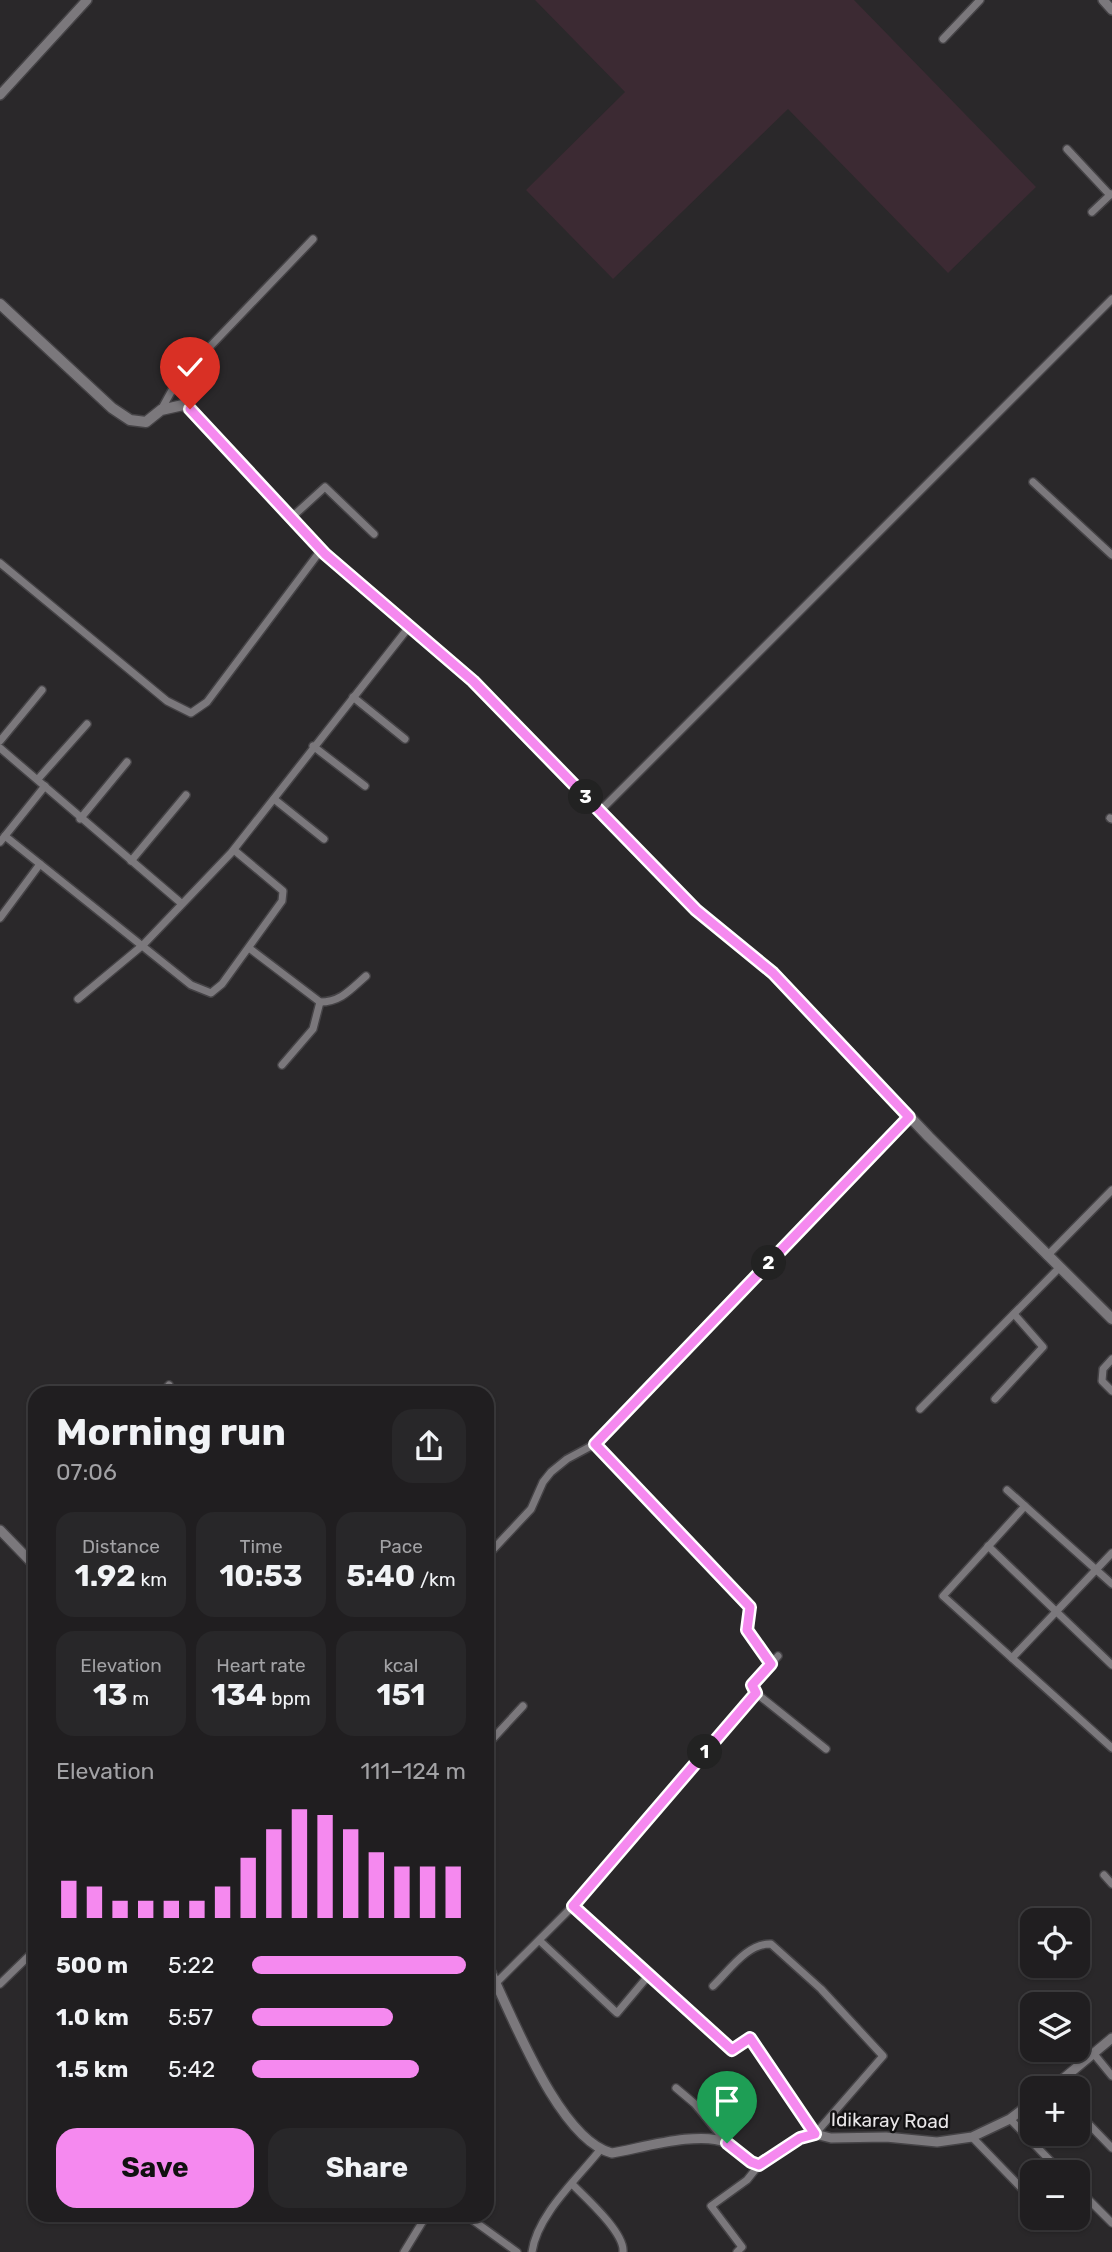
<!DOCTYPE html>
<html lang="en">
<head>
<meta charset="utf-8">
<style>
  body { margin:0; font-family:Rubik,sans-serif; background:#282729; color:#f1f3f6; height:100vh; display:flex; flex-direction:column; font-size:26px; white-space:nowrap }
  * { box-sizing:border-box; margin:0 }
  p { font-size:23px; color:#a2a2a5 }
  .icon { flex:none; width:38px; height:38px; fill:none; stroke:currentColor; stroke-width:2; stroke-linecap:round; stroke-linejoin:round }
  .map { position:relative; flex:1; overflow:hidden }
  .details { position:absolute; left:28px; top:1386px; width:466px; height:836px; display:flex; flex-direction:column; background:#201e20; border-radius:21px; box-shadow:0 2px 5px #0004,0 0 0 2px #3d3c3e }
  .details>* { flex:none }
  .tools { position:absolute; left:1020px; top:1908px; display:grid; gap:14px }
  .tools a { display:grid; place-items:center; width:70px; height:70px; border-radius:14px; background:#201e20; box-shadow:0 2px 5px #0004,0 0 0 2px #3d3c3e; font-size:35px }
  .pin { position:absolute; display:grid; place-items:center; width:60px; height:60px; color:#fff; margin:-72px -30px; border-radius:50% 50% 50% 0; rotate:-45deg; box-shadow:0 0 7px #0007 }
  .pin .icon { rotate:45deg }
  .km { position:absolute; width:35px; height:35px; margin:-18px; border-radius:50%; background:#222; color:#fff; font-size:19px; line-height:35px; text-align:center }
  .round { display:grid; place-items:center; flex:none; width:74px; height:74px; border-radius:21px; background:#282729 }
  .summary { display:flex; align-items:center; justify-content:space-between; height:119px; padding:0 28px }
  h1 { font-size:38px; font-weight:700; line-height:52px }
  .metrics { display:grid; grid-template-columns:repeat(3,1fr); gap:10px; height:119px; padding:7px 28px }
  .metrics div { display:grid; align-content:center; border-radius:18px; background:#282729; text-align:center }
  .metrics b { font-size:30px; font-weight:700 }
  .metrics small { font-size:19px; font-weight:400 }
  .metrics p { font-size:19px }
  .chart { height:196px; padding:14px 28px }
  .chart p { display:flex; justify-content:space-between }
  .chart svg { width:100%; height:126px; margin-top:7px; stroke:#f589ef; stroke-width:6 }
  .cta { display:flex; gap:14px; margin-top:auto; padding:14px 28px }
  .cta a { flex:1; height:80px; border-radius:21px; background:#f589ef; color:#111; font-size:28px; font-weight:700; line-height:80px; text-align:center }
  .cta a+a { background:#282729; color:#f1f3f6 }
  ul { padding:0 28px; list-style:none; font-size:23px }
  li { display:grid; grid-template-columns:112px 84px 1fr; align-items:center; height:52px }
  li i { height:18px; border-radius:9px; background:#f589ef }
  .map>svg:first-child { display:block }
</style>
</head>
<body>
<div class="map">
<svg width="1112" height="2252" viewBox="0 0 1112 2252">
  <rect width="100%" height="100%" fill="#2a282a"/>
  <polygon fill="#3c2a33" points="535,0 854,0 1036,187 948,273 788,109 613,279 526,190 625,92"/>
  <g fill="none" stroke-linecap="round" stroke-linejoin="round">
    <defs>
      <g id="minor">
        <polyline points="943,39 980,0"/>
        <polyline points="1067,149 1110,195"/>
        <polyline points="1092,212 1111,194"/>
        <polyline points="161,410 177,381 313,239"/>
        <polyline points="1033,482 1112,555"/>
        <polyline points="291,518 325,487 374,534"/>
        <polyline points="0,563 167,701 191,713 207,702 321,550"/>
        <polyline points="353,697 405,739"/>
        <polyline points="0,741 42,690"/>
        <polyline points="313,746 365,786"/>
        <polyline points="0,748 181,903"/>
        <polyline points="38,779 87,724"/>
        <polyline points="274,799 324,839"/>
        <polyline points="599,812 1112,299"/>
        <polyline points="1110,818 1112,819"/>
        <polyline points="80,819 127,762"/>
        <polyline points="5,836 191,985 211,993 222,984 282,901 283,891 234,850"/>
        <polyline points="0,842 45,786"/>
        <polyline points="131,861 186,795"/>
        <polyline points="0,918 40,864"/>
        <polyline points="249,948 320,1002 313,1029 282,1065"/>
        <polyline points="78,999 143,945 231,853 409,627"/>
        <path d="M320 1002C341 1002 351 989 366 976"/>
        <polyline points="1047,1256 1112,1190"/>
        <polyline points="1112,1359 1103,1369 1102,1381 1112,1391"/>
        <polyline points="162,1393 169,1385"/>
        <polyline points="995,1399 1043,1347 1014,1314"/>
        <polyline points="920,1409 1059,1268"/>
        <polyline points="595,1444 750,1607 747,1630 771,1664"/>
        <polyline points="1007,1490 1112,1584"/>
        <polyline points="1025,1506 943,1596 1112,1748"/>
        <polyline points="988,1546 1112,1665"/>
        <polyline points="486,1557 531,1509 543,1482 551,1472 567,1459 595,1444 614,1427 630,1407 909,1117"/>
        <polyline points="778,1656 752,1685 756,1693 826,1749"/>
        <polyline points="1012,1658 1112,1553"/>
        <polyline points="486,1746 523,1706"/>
        <polyline points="1104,1875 1112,1884"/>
        <polyline points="540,1941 617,2013 649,1975 573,1906"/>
        <path d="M649 1975 732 2050 750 2038 815 2134 883 2056 821 1989 771 1944C747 1943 729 1971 713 1986"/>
        <polyline points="497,1982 573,1906 756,1693"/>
        <polyline points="0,1984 35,1950"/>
        <polyline points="1094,2054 1112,2076"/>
        <polyline points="676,2088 695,2104 727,2143"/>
        <polyline points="1078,2113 1112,2148"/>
        <polyline points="1010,2119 1061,2172"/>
        <polyline points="972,2137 1032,2199"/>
        <path d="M572 2184C586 2198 625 2233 623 2252"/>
        <polyline points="1078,2189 1112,2223"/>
        <polyline points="467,2216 517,2252"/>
        <polyline points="404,2252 426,2216"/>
        <path d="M532 2252C537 2215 577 2179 600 2150"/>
        <polyline points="737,2252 742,2247 711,2206 747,2180 759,2165"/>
      </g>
      <g id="tertiary">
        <polyline points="1103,0 1112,10"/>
        <polyline points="0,95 87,0"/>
        <polyline points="0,1530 35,1566"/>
        <path d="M486 1962C510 2010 558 2140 612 2153 642 2148 700 2130 727 2143 739 2149 745 2161 759 2165L800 2138 815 2134 831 2138 886 2137 937 2142 972 2137 1010 2119 1032 2102"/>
        <polyline points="1052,2088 1112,2038"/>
      </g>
      <polyline id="secondary" points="0,304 112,408 130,420 146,422 161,410 183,405 190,409 325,554 473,681 696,910 773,973 929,1137 1112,1319"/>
    </defs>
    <use href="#minor" stroke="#454346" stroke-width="10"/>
    <use href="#tertiary" stroke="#454346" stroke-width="12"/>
    <use href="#secondary" stroke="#454346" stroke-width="13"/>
    <use href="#minor" stroke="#7b787c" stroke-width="7"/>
    <use href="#tertiary" stroke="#7b787c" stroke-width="9"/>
    <use href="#secondary" stroke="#7b787c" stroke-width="10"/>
  </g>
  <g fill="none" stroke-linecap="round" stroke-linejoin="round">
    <defs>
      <polyline id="route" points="190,409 325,554 473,681 696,910 773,973 909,1117 595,1444 750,1607 747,1630 771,1664 752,1685 756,1693 573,1906 732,2050 750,2038 815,2134 800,2138 759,2165 751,2162 727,2143"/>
    </defs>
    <use href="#route" stroke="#fff" stroke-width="14"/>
    <use href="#route" stroke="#f589ef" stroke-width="9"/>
  </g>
  <g text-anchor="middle" stroke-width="5" stroke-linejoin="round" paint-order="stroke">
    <g font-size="19" fill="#e8e6e8" stroke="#121112">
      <text transform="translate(890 2120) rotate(1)" y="7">Idikaray Road</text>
    </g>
  </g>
</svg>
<div class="tools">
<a><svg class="icon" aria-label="locate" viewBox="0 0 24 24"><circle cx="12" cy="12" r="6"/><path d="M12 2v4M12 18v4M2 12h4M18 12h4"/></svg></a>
<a><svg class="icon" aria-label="layers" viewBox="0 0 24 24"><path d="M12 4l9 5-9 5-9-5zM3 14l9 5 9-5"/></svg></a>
<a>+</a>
<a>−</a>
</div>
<div class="pin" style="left:727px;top:2143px;background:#1e9e55"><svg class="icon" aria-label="arrive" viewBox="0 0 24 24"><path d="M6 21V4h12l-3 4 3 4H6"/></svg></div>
<div class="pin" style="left:190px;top:409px;background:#d93025"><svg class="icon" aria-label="check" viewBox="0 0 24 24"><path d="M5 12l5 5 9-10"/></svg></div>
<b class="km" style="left:705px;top:1752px">1</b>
<b class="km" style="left:769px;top:1263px">2</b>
<b class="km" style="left:586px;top:797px">3</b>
<section class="details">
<div class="summary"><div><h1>Morning run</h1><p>07:06</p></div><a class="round"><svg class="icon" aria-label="share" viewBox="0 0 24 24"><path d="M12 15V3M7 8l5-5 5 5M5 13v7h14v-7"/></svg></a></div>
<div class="metrics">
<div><p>Distance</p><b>1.92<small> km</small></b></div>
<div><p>Time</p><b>10:53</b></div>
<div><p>Pace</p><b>5:40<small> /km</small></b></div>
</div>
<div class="metrics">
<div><p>Elevation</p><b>13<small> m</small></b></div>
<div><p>Heart rate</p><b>134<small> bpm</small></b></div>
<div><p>kcal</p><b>151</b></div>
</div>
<div class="chart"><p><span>Elevation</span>111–124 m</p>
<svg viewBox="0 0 160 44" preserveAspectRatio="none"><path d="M5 44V31M15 44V33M25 44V38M35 44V38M45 44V38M55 44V38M65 44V33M75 44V23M85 44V13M95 44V6M105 44V8M115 44V13M125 44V21M135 44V26M145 44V26M155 44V26"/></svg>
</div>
<ul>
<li><b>500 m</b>5:22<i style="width:100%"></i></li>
<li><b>1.0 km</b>5:57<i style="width:66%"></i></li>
<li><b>1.5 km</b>5:42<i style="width:78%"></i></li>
</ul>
<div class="cta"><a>Save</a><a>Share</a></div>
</section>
</div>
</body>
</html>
